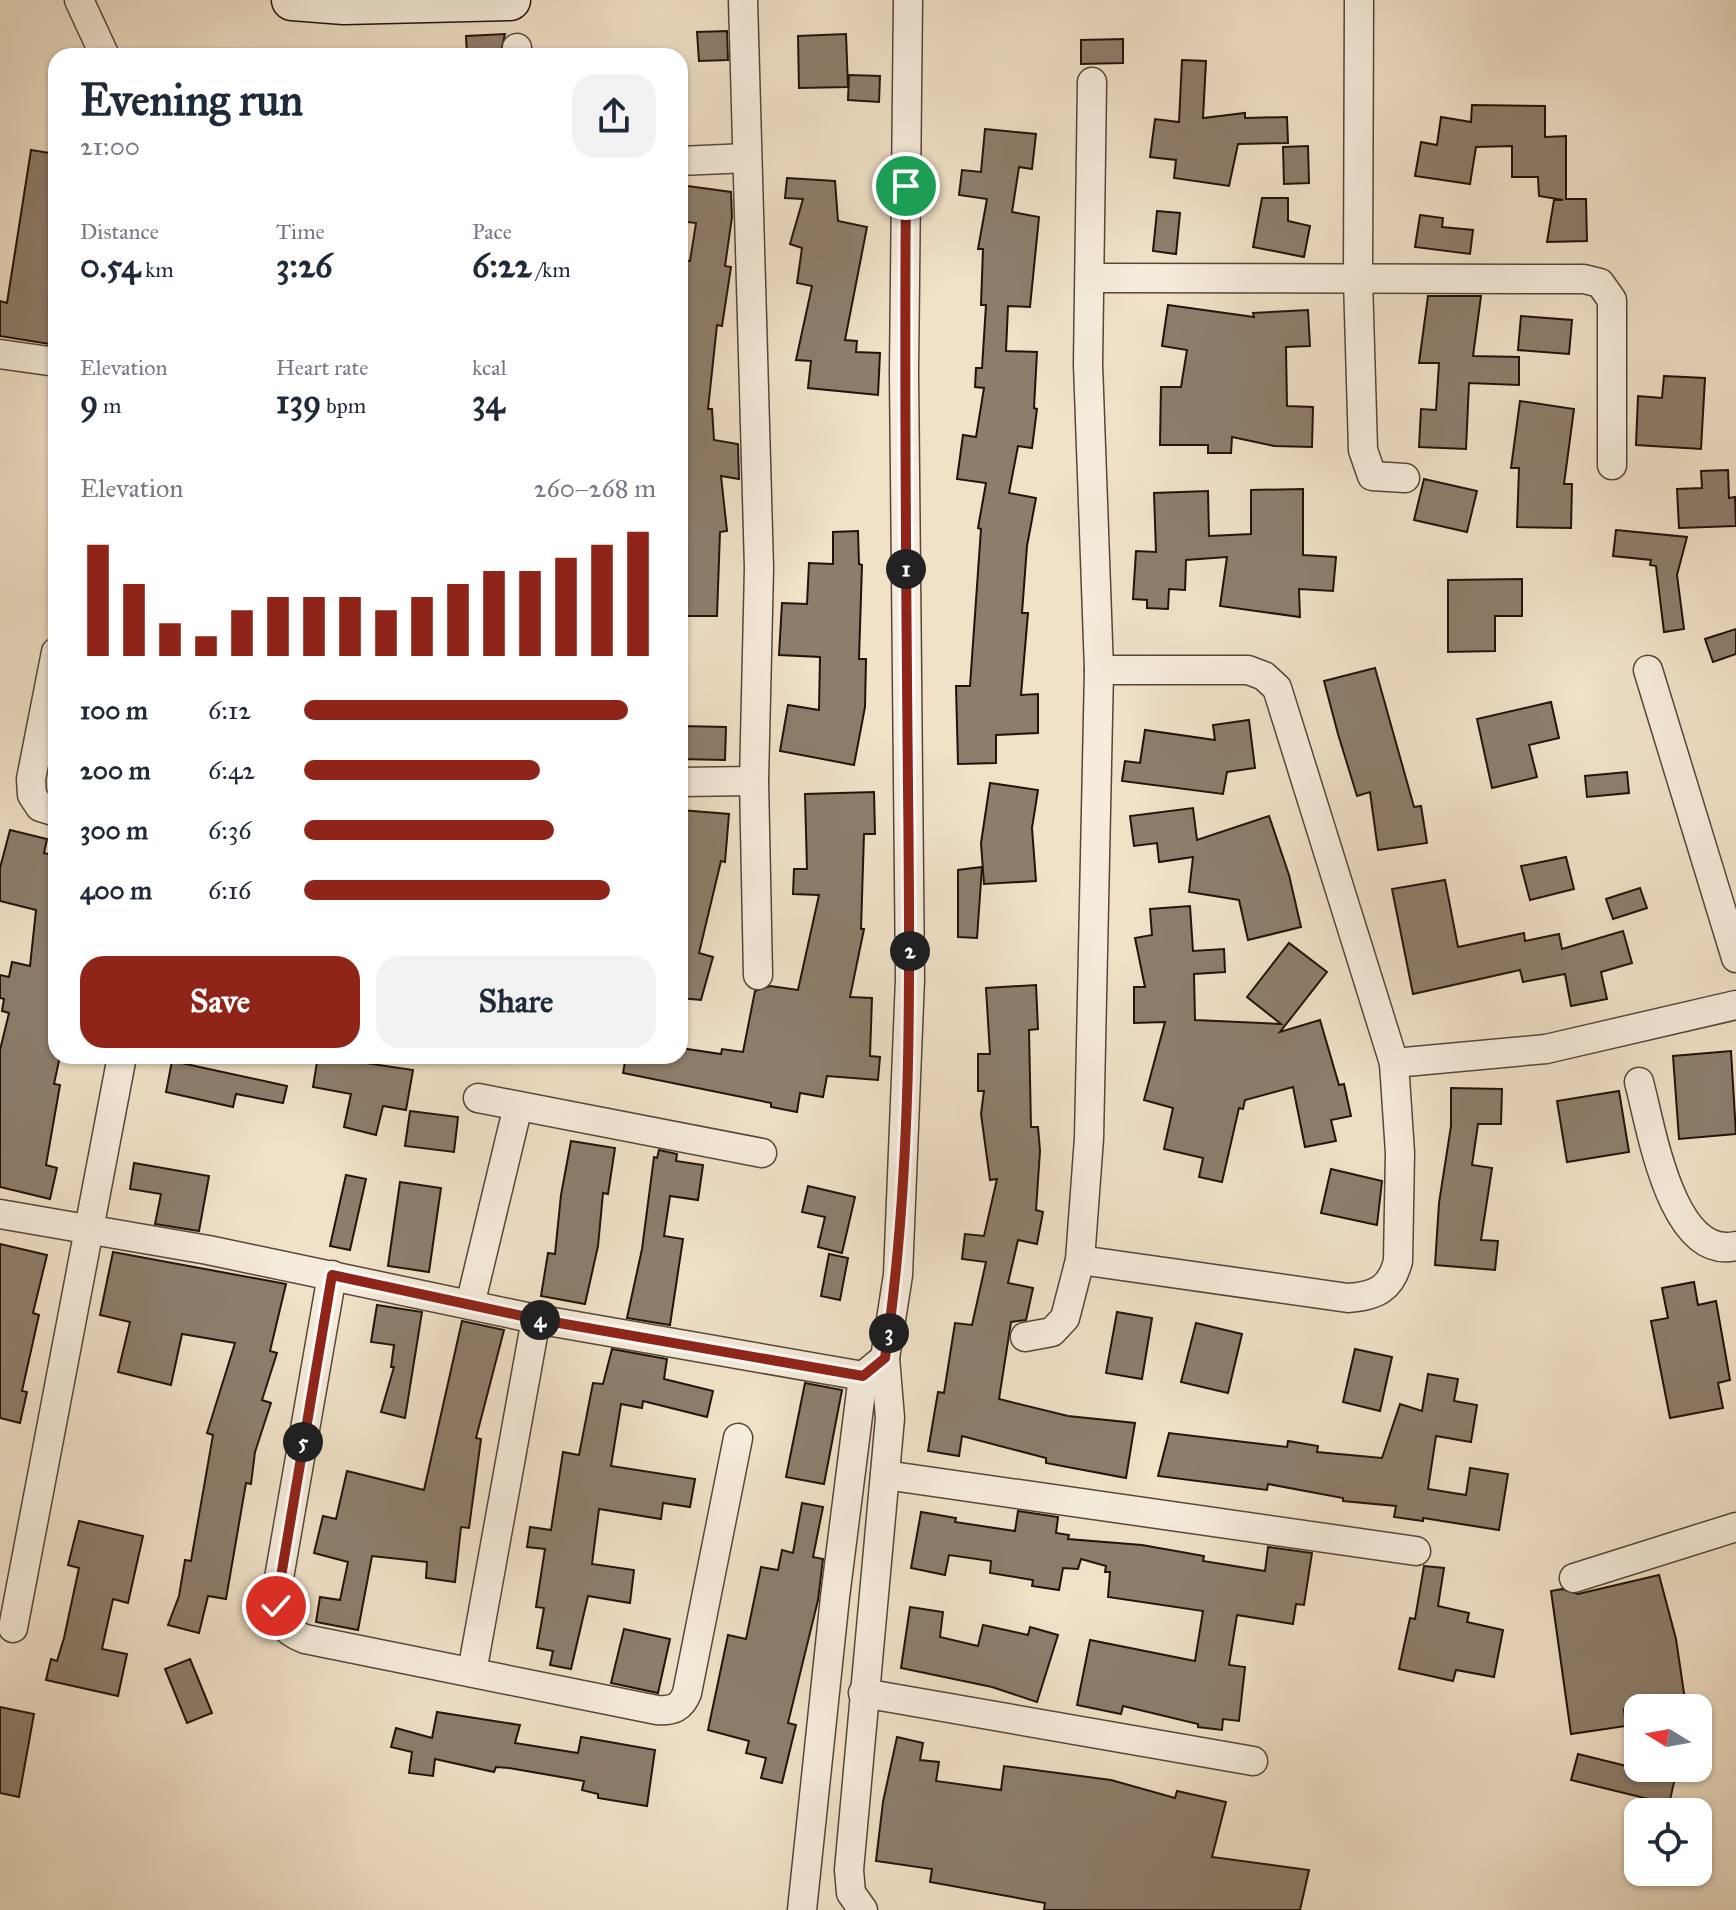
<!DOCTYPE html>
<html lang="en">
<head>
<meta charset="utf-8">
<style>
  body { margin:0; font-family:"IM FELL Great Primer",serif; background:#f2f2f3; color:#1f2937; height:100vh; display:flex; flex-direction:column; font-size:30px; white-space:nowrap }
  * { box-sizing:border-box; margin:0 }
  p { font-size:26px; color:#747a83 }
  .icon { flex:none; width:44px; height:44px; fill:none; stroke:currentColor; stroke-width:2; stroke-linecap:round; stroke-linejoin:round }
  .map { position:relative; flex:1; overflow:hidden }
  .drawer { position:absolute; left:48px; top:48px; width:640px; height:1016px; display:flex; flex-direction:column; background:#fff; border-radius:24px; box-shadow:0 2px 6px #0004 }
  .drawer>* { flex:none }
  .needle { width:52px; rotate:281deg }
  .controls { position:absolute; left:1624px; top:1694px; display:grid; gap:16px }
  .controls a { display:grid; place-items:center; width:88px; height:88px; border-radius:16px; background:#fff; box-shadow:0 2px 6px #0004; font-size:40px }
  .pin { position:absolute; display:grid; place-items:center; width:68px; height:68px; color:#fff; margin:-34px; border:4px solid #fff; border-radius:50%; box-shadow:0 2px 8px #0007 }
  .km { position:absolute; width:40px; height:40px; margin:-20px; border-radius:50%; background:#222; color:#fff; font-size:22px; line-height:40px; text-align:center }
  .round { display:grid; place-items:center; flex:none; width:84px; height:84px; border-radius:24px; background:#f2f2f3 }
  .overview { display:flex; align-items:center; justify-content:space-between; height:136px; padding:0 32px }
  h1 { font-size:44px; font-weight:800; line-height:60px }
  .metrics { display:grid; grid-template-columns:repeat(3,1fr); gap:12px; height:136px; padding:8px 32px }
  .metrics div { display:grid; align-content:center }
  .metrics b { font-size:34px; font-weight:800 }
  .metrics small { font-size:22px; font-weight:400 }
  .metrics p { font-size:22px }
  .chart { height:224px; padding:16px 32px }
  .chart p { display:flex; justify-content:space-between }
  .chart svg { width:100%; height:144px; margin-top:8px; stroke:#8f2418; stroke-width:6 }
  .button { display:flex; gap:16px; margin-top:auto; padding:16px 32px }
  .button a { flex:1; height:92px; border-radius:24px; background:#8f2418; color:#fff; font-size:32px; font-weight:800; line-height:92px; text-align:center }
  .button a+a { background:#f2f2f3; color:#1f2937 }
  ul { padding:0 32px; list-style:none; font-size:26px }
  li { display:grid; grid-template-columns:128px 96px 1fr; align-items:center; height:60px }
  li i { height:20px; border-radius:10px; background:#8f2418 }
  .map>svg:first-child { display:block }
</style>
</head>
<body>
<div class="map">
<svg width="1736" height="1910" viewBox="0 0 1736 1910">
  <rect width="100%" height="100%" fill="#f0e1c7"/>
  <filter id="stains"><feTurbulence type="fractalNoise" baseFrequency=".0025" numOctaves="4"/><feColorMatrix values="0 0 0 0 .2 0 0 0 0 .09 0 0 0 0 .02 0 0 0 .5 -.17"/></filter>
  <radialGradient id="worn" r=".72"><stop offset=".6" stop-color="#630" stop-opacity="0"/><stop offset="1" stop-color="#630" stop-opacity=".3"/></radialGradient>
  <g fill="#8d7e6c" stroke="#22120a" stroke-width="2">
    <polygon points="727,31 728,60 699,61 697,32"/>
    <polygon points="505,34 500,56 467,56 466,36"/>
    <polygon points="846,34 848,87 799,88 798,36"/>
    <polygon points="1123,39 1123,63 1081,64 1081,40"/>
    <polygon points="1182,60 1206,61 1203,118 1245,113 1245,118 1287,117 1288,143 1238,144 1229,186 1174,178 1176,160 1150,157 1155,119 1179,122"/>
    <polygon points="849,75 880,76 879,102 848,100"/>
    <polygon points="1472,105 1545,106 1545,137 1566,136 1566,199 1586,199 1587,241 1547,242 1554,200 1563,200 1539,196 1538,177 1512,177 1512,146 1476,147 1470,184 1415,176 1421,142 1437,145 1441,117 1471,122"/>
    <polygon points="985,129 1036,134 1032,169 1019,167 1012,212 1039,217 1030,307 1008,306 1006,351 1037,352 1034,408 1037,409 1032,448 1018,446 1009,493 1036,498 1027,546 1022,613 1028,613 1021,695 1038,694 1038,733 996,735 996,763 958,764 956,686 970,686 981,529 978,528 986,483 957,479 963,435 976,437 984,388 975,387 976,368 982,368 986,305 981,305 983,249 978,249 987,199 959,195 962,170 981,172"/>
    <polygon points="1308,146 1309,183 1284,184 1283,147"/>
    <polygon points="31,150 56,154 56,345 0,336 0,301 7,303"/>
    <polygon points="787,178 835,181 838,221 867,227 845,340 857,341 856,352 880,353 878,395 808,388 811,361 796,360 812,286 797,283 802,248 790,244 803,199 785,198"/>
    <polygon points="680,185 731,192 732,217 725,266 731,267 722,326 717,325 708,409 712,409 714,440 738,444 739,479 721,476 727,531 720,532 717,616 680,616 680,260 690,261 696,223 680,221"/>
    <polygon points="1262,198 1288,198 1288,221 1310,226 1304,257 1253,247"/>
    <polygon points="1157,211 1180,213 1176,254 1153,251"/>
    <polygon points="1420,215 1443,218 1442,227 1473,230 1470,254 1415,247"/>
    <polygon points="1428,296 1481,296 1473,356 1519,357 1519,385 1469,383 1466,449 1419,447 1421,409 1436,410 1439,363 1419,363"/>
    <polygon points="1168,305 1254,317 1253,313 1308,310 1310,346 1286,347 1287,406 1313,407 1312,447 1274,446 1232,437 1231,453 1208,453 1208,445 1160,445 1161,387 1181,387 1187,350 1162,346"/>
    <polygon points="1521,316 1572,320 1569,354 1518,350"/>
    <polygon points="1664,376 1705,378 1701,449 1636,445 1638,396 1662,398"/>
    <polygon points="1520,401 1574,409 1564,484 1572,484 1571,528 1517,527 1519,468 1511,468"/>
    <polygon points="1728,470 1729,498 1735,497 1736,526 1679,528 1677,489 1702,488 1701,471"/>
    <polygon points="1424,479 1477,491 1467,532 1414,520"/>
    <polygon points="1303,489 1303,555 1336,557 1333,591 1299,589 1300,617 1220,606 1227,557 1186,560 1185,590 1169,589 1168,609 1147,608 1147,600 1133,599 1136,551 1156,552 1154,493 1208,491 1209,536 1251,534 1251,490"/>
    <polygon points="1616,530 1687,537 1677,575 1684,629 1664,632 1656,566 1650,565 1651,560 1613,556"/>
    <polygon points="858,531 859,564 862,565 859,659 866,659 865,707 854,765 780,751 788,705 819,710 820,657 779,655 782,603 807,604 809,563 833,564 833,532"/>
    <polygon points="1522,579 1522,616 1495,616 1495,651 1448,652 1448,580"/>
    <polygon points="1736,629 1736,654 1713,662 1705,639"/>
    <polygon points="1375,668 1414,807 1421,806 1427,843 1378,850 1370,792 1357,796 1338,734 1324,681"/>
    <polygon points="1551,702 1559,738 1529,745 1537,777 1492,788 1477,719"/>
    <polygon points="1249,720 1255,768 1227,772 1223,794 1122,781 1125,761 1140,763 1145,730 1215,740 1213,725"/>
    <polygon points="680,726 726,727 725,760 680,759"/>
    <polygon points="1627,772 1629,793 1587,797 1585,776"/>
    <polygon points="990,783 1038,790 1032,828 1036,881 984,884 981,843"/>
    <polygon points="874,792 875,834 864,834 861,929 864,929 850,997 872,998 870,1056 880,1057 878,1080 827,1076 823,1097 800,1093 797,1112 771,1107 771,1103 623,1073 626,1056 680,1056 680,1048 721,1054 722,1049 743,1052 755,991 770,986 798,990 819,895 793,894 794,869 807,869 805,794"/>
    <polygon points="1193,808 1197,840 1269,816 1289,875 1301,927 1248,940 1239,900 1189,892 1193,857 1159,862 1157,843 1134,846 1130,816"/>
    <polygon points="680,810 729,814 725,862 721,861 699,953 713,957 701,1000 680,998"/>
    <polygon points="10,830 47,839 44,853 56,856 56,1056 60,1056 54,1084 60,1085 46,1165 57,1168 50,1199 0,1187 0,1050 9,1013 2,1011 4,999 0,998 0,975 9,977 12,962 30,966 36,910 0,901 0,868"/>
    <polygon points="1566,857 1574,889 1530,900 1521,866"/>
    <polygon points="982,867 977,938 958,937 958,870"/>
    <polygon points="1445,880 1458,947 1524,933 1525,941 1559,934 1562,949 1623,931 1632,963 1601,972 1607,999 1571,1006 1565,974 1523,982 1520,970 1413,994 1392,889"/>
    <polygon points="1640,888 1647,908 1613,919 1606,899"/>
    <polygon points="1190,906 1193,951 1224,949 1225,972 1194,974 1195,1020 1281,1024 1247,997 1289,943 1327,972 1280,1032 1320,1020 1339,1085 1344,1084 1351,1116 1331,1120 1336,1141 1305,1147 1293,1087 1245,1100 1243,1109 1239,1108 1222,1182 1199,1177 1203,1158 1164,1149 1173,1108 1144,1100 1165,1022 1134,1023 1134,987 1145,987 1135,938 1152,935 1150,909"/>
    <polygon points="1036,985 1038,1029 1029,1030 1031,1127 1038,1127 1040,1151 1036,1210 1043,1212 1037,1244 1018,1240 1008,1283 1033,1288 1026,1320 1011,1322 999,1399 1068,1416 1135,1423 1126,1478 1046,1463 1046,1458 962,1436 959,1456 928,1451 938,1392 944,1393 955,1323 972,1325 986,1262 962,1259 965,1234 984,1236 997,1179 990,1180 981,1114 984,1091 978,1091 978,1054 990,1054 986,988"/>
    <polygon points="1731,1051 1736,1134 1679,1139 1673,1056"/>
    <polygon points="318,1056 413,1070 406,1110 383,1106 376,1135 344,1127 351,1094 313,1087"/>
    <polygon points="172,1061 287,1086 283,1103 236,1094 233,1107 166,1092"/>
    <polygon points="1451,1088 1502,1089 1501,1124 1478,1124 1472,1165 1492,1168 1481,1240 1498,1241 1495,1270 1435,1265 1439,1203 1451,1126"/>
    <polygon points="1619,1091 1629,1152 1567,1162 1557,1101"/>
    <polygon points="410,1111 458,1117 454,1152 405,1146"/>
    <polygon points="571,1141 615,1148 608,1194 603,1193 598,1246 585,1304 541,1296 548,1253 555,1254 561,1195"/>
    <polygon points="659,1150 677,1154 676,1161 703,1165 698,1200 670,1196 664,1236 683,1239 670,1325 627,1318 642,1249 654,1157 657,1158"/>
    <polygon points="134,1163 209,1176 199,1231 155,1224 161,1194 130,1189"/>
    <polygon points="1331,1169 1382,1181 1377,1225 1321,1213"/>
    <polygon points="346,1175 366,1179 350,1250 330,1246"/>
    <polygon points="400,1182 441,1188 429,1272 388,1266"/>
    <polygon points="808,1186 855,1197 842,1253 818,1247 825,1217 802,1212"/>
    <polygon points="0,1244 47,1255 33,1313 39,1315 22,1391 27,1392 20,1423 0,1418"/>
    <polygon points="113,1252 286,1284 270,1351 277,1353 262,1400 271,1403 255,1452 251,1484 246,1483 226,1599 208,1596 199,1633 168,1625 179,1596 185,1560 191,1561 213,1435 207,1433 235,1343 182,1334 171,1385 118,1372 130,1322 100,1315"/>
    <polygon points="829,1254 848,1258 840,1300 821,1296"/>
    <polygon points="1694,1282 1698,1305 1716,1301 1730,1380 1718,1383 1723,1408 1670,1418 1651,1321 1668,1318 1662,1288"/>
    <polygon points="377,1305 422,1312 405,1418 381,1412 394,1367 391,1367 394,1345 371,1342"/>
    <polygon points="1117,1312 1152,1318 1142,1379 1106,1373"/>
    <polygon points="462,1321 504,1330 476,1438 481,1439 469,1528 461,1527 455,1582 426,1578 427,1562 372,1556 358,1630 316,1622 320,1597 340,1600 348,1562 314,1553 323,1516 336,1519 347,1471 424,1490"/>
    <polygon points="1196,1323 1242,1334 1228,1393 1181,1382"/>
    <polygon points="612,1349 667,1359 664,1379 713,1391 707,1417 643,1401 642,1408 621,1404 611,1466 695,1479 690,1507 663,1503 661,1519 599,1509 592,1564 634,1570 630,1603 588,1596 571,1669 550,1665 553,1651 537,1648 544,1608 536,1607 545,1549 527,1547 530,1527 551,1530 563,1452 579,1455 593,1383 603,1384"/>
    <polygon points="1355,1349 1392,1357 1380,1411 1343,1402"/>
    <polygon points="1428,1374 1458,1379 1454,1401 1477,1405 1471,1442 1436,1436 1428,1489 1466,1495 1470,1468 1508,1474 1499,1530 1423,1518 1423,1521 1394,1517 1396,1506 1343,1501 1343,1498 1268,1484 1267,1490 1158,1476 1169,1433 1287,1447 1288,1441 1318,1446 1317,1452 1382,1458 1400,1404 1422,1411"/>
    <polygon points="805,1383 842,1390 824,1484 786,1477"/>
    <polygon points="802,1503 823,1507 813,1557 823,1559 818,1600 788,1723 796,1725 782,1783 761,1778 766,1758 746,1753 749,1741 708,1730 728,1635 746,1639 761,1567 778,1570 782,1550 793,1553"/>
    <polygon points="1018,1511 1058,1517 1056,1533 1069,1535 1068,1539 1142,1545 1204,1556 1203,1561 1265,1571 1268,1547 1312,1553 1304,1605 1296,1604 1293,1624 1237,1615 1229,1665 1245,1667 1239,1721 1223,1719 1222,1730 1198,1727 1198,1724 1123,1706 1121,1714 1077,1705 1090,1640 1195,1661 1203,1611 1108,1597 1110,1572 1105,1572 1106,1566 1081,1559 1078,1569 1063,1568 1059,1590 1032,1586 1033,1580 990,1573 991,1561 949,1555 945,1575 911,1568 921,1512 956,1518 955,1522 1015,1531"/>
    <polygon points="79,1521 143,1536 128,1603 113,1599 102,1649 127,1654 118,1696 46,1680 51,1659 57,1661 64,1638 79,1568 68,1565"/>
    <polygon points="1424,1566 1444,1568 1438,1606 1469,1613 1467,1622 1503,1630 1494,1677 1456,1670 1453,1681 1399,1669 1410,1618 1415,1619"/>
    <polygon points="1659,1575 1676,1639 1685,1700 1624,1709 1626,1726 1571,1734 1551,1591 1562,1589 1578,1594"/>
    <polygon points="910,1607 943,1612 940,1637 978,1646 983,1625 1028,1635 1030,1627 1058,1635 1037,1702 992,1687 901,1668"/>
    <polygon points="624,1629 670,1639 658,1693 611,1683"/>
    <polygon points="190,1659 212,1713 187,1723 165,1669"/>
    <polygon points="0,1707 34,1714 19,1797 0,1793"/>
    <polygon points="437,1712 520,1725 515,1743 578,1753 581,1737 655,1750 647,1806 598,1798 598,1794 582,1790 584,1781 509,1768 496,1767 494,1772 435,1759 433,1776 409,1773 412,1752 391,1747 396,1728 432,1738"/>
    <polygon points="897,1737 923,1743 920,1760 939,1762 936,1781 1001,1790 1004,1766 1111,1780 1175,1798 1177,1791 1226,1802 1212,1857 1309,1870 1300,1910 1044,1910 1045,1903 930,1882 932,1869 876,1861 883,1802"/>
    <polygon points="1578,1754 1675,1778 1669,1804 1571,1780"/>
  </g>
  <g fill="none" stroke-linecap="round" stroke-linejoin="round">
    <defs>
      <g id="street">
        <polyline points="79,0 105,56"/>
        <polyline points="743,0 759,568 754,781 758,975"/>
        <polyline points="1359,0 1358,279 1363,450 1372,476 1405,478"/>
        <polyline points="517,56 517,48"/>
        <polyline points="680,161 747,158"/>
        <polyline points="1090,278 1584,279 1600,283 1612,300 1612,465"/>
        <polyline points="0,354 56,362"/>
        <polyline points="56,652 31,779 32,795 40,807 56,812"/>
        <polyline points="1648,670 1736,958"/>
        <polyline points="680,782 754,781"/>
        <polyline points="1394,1063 1546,1049 1736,1005"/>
        <path d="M1639 1082C1651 1126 1671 1261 1736 1246"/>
        <polyline points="478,1098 762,1153"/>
        <polyline points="0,1214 208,1250 536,1319 863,1376 885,1358"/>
        <path d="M1080 1260 1348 1298C1376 1296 1391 1289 1398 1261L1400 1153 1394 1063 1277 688 1264 676 1248 670H1099"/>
        <path d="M332 1275 276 1595C276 1619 282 1630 305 1639L657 1710C673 1711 681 1708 687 1693L738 1438"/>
        <polyline points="470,1305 518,1106"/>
        <polyline points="1025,1337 1052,1332 1065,1318 1080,1260 1089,1138 1099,670 1088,364 1092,82"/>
        <polyline points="885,1475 1416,1551"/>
        <polyline points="1574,1578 1736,1527"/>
        <polyline points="13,1628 122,1056"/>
        <polyline points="472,1672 536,1319"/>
        <polyline points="863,1693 1253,1761"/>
        <polyline points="802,1910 835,1597 863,1376"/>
        <polyline points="863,1910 851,1893 849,1870 890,1418 885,1358 898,1275 910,979 904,372 908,0"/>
      </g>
      <polyline id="secondary" points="292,0 344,4 510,0"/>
    </defs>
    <use href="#street" stroke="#564639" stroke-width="31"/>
    <use href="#secondary" stroke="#22120a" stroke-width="43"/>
    <use href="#street" stroke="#f5ecdb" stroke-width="28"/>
    <use href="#secondary" stroke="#f5ecdb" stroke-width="40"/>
  </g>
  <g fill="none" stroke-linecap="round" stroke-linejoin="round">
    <defs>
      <path id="route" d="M276 1606 332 1275 536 1319 863 1376 885 1358C913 1170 910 976 908 785 906 585 904 386 906 186"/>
    </defs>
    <use href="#route" stroke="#fff" stroke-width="16"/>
    <use href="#route" stroke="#8f2418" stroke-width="10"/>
  </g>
  <rect width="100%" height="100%" filter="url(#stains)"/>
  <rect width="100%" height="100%" fill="url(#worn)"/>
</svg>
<div class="controls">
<a><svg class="needle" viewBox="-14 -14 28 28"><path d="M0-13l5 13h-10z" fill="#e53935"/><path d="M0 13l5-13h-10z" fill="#747a83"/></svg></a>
<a><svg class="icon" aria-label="locate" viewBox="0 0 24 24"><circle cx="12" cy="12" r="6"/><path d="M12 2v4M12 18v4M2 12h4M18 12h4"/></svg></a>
</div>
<div class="pin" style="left:906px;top:186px;background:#1e9e55"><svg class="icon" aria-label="arrive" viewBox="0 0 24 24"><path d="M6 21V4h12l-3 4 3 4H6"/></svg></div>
<div class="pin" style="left:276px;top:1606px;background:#d93025"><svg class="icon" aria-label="check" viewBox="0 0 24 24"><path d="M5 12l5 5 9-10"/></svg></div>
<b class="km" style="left:906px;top:569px">1</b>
<b class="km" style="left:910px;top:951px">2</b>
<b class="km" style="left:889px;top:1333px">3</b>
<b class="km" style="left:540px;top:1320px">4</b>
<b class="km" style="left:303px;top:1442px">5</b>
<section class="drawer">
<div class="overview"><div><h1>Evening run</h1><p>21:00</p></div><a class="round"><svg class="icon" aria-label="share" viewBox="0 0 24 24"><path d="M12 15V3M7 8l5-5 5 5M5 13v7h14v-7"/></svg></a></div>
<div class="metrics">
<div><p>Distance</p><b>0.54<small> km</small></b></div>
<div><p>Time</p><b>3:26</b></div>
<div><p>Pace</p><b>6:22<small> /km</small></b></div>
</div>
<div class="metrics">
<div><p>Elevation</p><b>9<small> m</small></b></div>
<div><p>Heart rate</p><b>139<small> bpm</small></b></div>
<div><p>kcal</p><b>34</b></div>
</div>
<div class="chart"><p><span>Elevation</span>260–268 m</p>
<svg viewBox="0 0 160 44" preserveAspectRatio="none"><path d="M5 44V10M15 44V22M25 44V34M35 44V38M45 44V30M55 44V26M65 44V26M75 44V26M85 44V30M95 44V26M105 44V22M115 44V18M125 44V18M135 44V14M145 44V10M155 44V6"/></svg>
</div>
<ul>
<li><b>100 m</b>6:12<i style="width:92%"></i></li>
<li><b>200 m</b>6:42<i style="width:67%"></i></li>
<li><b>300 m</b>6:36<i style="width:71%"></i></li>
<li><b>400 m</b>6:16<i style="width:87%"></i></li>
</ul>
<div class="button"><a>Save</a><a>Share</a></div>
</section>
</div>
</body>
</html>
